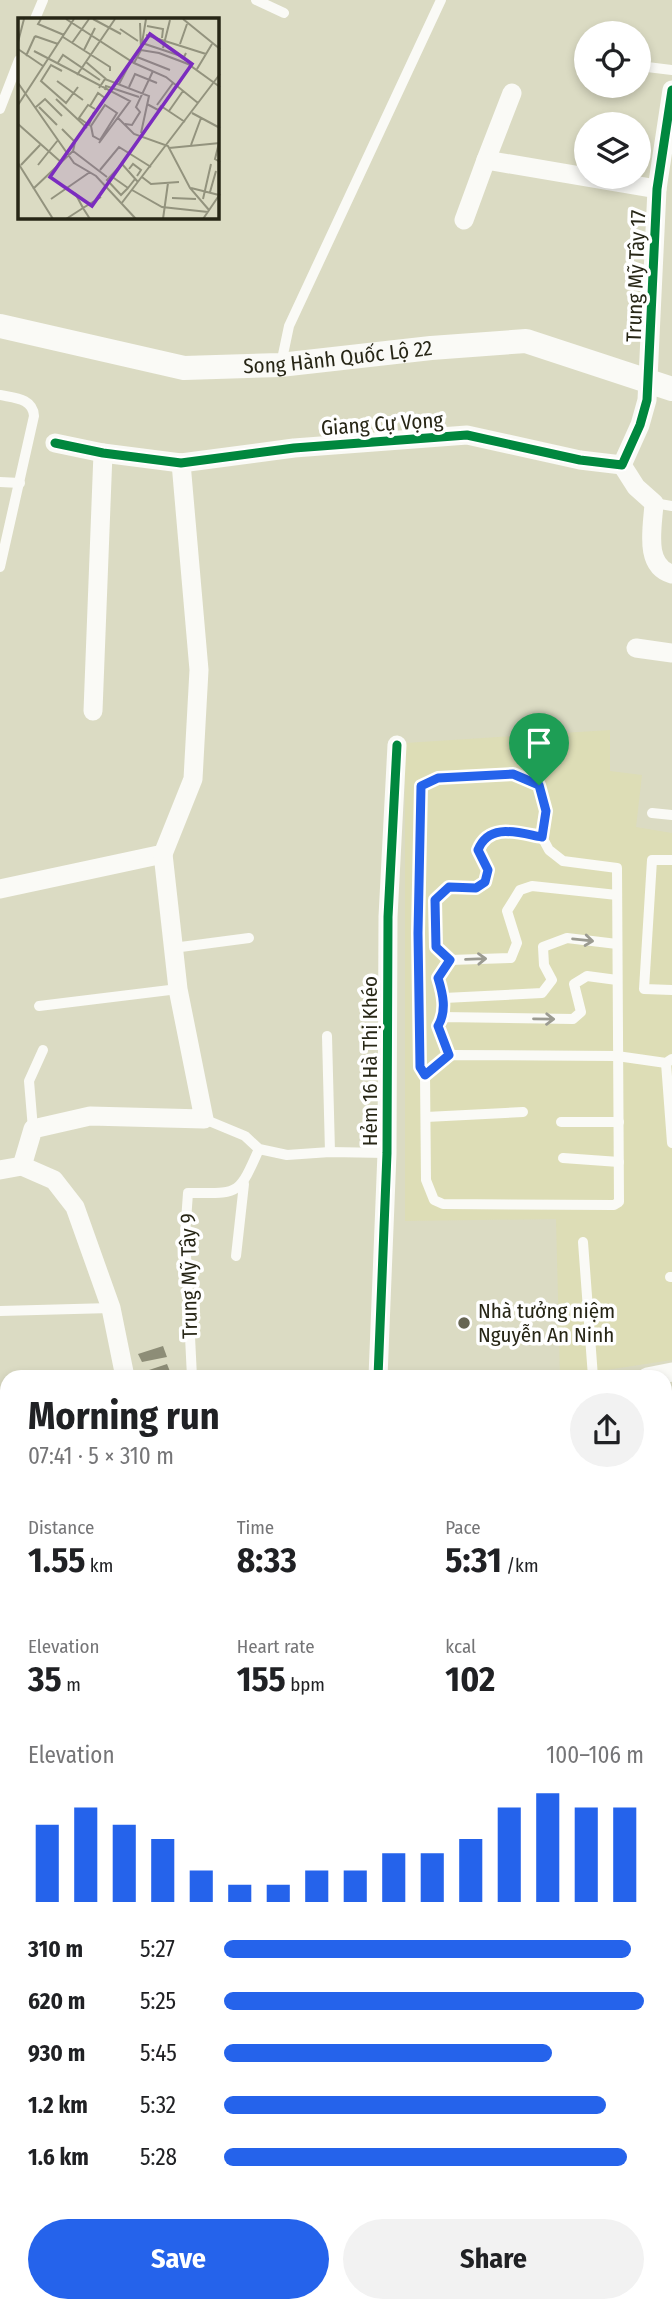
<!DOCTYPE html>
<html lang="en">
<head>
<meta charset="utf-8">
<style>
  body { margin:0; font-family:"Fira Sans Condensed",sans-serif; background:#f2f2f2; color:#202124; height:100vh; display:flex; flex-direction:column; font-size:26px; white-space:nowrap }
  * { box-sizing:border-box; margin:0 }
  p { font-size:23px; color:#757577 }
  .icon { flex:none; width:38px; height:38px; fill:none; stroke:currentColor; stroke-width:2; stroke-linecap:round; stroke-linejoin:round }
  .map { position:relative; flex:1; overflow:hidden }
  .drawer { position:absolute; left:0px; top:1370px; width:672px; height:943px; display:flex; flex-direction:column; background:#fff; border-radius:21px 21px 0 0; box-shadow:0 4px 10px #0003 }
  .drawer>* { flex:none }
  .buttons { position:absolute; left:574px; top:21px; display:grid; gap:14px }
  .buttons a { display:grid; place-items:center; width:77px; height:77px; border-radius:50%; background:#fff; box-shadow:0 4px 10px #0003; font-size:35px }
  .pin { position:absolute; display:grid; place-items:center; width:60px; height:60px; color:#fff; margin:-72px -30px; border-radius:50% 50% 50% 0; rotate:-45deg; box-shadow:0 0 7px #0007 }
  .pin .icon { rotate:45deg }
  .round { display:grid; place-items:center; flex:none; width:74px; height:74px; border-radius:37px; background:#f2f2f2 }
  .headline { display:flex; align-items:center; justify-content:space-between; height:119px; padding:0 28px }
  h1 { font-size:38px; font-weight:700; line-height:52px }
  .figures { display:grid; grid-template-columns:repeat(3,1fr); gap:10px; height:119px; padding:7px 28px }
  .figures div { display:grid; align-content:center }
  .figures b { font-size:35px; font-weight:700 }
  .figures small { font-size:19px; font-weight:400 }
  .figures p { font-size:19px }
  .chart { height:196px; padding:14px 28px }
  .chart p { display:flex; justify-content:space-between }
  .chart svg { width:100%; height:126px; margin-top:7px; stroke:#2563eb; stroke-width:6 }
  .cta { display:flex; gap:14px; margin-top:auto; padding:14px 28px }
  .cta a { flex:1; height:80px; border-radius:42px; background:#2563eb; color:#fff; font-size:28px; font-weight:700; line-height:80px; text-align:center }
  .cta a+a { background:#f2f2f2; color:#202124 }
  ul { padding:0 28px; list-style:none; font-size:23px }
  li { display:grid; grid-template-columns:112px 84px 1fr; align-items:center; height:52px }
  li i { height:18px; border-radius:9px; background:#2563eb }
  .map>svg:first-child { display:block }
</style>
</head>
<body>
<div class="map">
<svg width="672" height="2312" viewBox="0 0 672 2312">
  <rect width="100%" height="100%" fill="#dbdbc3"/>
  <polygon fill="#ddddb6" points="610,730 610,771 642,775 636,827 672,833 672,1360 560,1377 556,1219 405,1221 405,743"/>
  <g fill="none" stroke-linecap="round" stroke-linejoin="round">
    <g stroke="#68ae8f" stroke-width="5">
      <polyline points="665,2157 672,2155"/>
      <polyline points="0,2309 66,2306"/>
    </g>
  </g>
  <g fill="#8d8d77">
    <polygon points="163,1346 167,1357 142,1362 138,1354"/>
    <polygon points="167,1364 171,1374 145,1377 143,1372"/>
  </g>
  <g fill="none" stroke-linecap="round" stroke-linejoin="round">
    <g stroke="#fafaf6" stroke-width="10">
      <polyline points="256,0 284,13"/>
      <polyline points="35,19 43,0"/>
      <polyline points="580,57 586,58"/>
      <polyline points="639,66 672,70"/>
      <polyline points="0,109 19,60"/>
      <polyline points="281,364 289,326 441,0"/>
      <path d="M0 395C14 398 33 398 34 416L0 567"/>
      <polyline points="0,482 20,483"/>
      <polyline points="654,503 672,506"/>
      <polygon points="513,774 539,785 546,811 542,837 549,850 563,861 617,868 619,1202 614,1205 443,1204 434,1200 426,1180 425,1075 420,1067 418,934 421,786 438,778"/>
      <polyline points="652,813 672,815"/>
      <polyline points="672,860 652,860 644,989 672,990"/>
      <polyline points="173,948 249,938"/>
      <path d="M450 960 436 947 435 900 449 887 476 888 485 882 488 870 478 850C489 822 519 833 542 837"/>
      <polyline points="444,998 542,993 552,980 544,965 543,947 567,938 617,944"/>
      <polyline points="39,1006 178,989"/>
      <path d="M443 1017C442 1001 443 994 438 978L450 960 511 958 517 943 507 911 520 890 532 886 617 895"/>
      <polyline points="327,1036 330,1152"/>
      <polyline points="449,1055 438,1026 443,1017 573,1019 581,1012 574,984 587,976 617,980"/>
      <polyline points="666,1063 672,1143"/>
      <polyline points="425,1075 449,1055 617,1056 666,1063 672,1059"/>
      <polyline points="426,1117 523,1112"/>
      <polyline points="204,1119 245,1136 259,1149 287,1155 330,1152 387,1153"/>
      <polyline points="561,1122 619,1122"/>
      <polyline points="33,1129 29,1081 43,1050"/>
      <polyline points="563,1158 619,1162"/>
      <polyline points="583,1242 593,1377"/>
      <polyline points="236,1256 244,1184"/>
      <polyline points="670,1277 672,1277"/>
      <polyline points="0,1311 111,1308"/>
      <path d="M192 1377 185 1235 188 1193C239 1193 238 1197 259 1149"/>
      <polyline points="0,1424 7,1422"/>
      <polyline points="665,1439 672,1438"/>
      <polyline points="7,1553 5,1563 7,1579"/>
      <polyline points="0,1617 7,1617"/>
    </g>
    <g stroke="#fafaf6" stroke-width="19">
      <polyline points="486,160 512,93"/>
      <polyline points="464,220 486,160 657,189"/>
      <polyline points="55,443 103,453 181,463 294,448 467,435 580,460 622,465 640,425 647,400 657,189 672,90"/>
      <path d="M622 465 636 487 654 503C653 526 643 566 672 574"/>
      <polyline points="636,648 672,653"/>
      <polyline points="93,711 103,453"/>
      <polyline points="0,889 163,854 193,779 199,670 181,463"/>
      <polyline points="22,1166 33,1129 90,1116 204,1119 178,989 163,854"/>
      <polyline points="22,1166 54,1180 75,1207 111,1308 125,1377"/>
      <polyline points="0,1170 22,1166"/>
      <polyline points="378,1377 387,1153 388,917 397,745"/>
      <polyline points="647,1377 672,1372"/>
      <polyline points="665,1534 672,1532"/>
      <polyline points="665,1796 672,1859"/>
      <polyline points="665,1879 672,1878"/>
      <polyline points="0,1953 7,1953"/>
      <polyline points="665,2039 672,2039"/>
      <polyline points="665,2122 672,2123"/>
      <polyline points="665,2174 672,2171"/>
      <polyline points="0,2284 7,2283"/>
      <polyline points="665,2296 672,2292"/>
      <polyline points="445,2306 447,2312"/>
      <polyline points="231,2312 261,2306"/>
      <polyline points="633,2312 644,2306"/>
    </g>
    <path stroke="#fafaf6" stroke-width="24" id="s1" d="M0 326 184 368 280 365 431 348 526 341 672 389"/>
    <defs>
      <g id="cycleway">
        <polyline points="55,443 103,453 181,463 294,448 467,435 580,460 622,465 640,425 647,400 657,189 672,90"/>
        <polyline points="378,1377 387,1153 388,917 397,745"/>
      </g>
    </defs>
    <use href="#cycleway" stroke="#fff" stroke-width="13"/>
    <use href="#cycleway" stroke="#00873e" stroke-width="9"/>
  </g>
  <defs><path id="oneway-shaft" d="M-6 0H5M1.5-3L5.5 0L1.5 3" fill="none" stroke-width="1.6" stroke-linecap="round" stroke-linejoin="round" transform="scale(1.75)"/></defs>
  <g stroke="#9b9b91">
    <use href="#oneway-shaft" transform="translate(583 940) rotate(6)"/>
    <use href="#oneway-shaft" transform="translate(476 959) rotate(-2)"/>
    <use href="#oneway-shaft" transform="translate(544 1019) rotate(1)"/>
  </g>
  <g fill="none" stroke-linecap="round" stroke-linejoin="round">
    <defs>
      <path id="route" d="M513 774 539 785 546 811 542 837C519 833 489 822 478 850L488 870 485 882 476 888 449 887 435 900 436 947 450 960 438 978C443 994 447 1011 438 1026L449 1055 425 1075 420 1067 418 933 421 786 438 778Z"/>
    </defs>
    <use href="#route" stroke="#fff" stroke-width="14"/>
    <use href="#route" stroke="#2563eb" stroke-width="9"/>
  </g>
  <circle fill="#666553" stroke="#fff" stroke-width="2.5" cx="464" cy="1323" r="7"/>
  <g text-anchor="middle" stroke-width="7" stroke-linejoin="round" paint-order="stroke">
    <g font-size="21" fill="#272616" stroke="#fff">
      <text transform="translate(636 276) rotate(-88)" y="7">Trung Mỹ Tây 17</text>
      <text dy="7" stroke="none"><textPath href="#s1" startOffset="343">Song Hành Quốc Lộ 22</textPath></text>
      <text transform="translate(382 424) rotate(-4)" y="7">Giang Cự Vọng</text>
      <text transform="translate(370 1061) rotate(-90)" y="7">Hẻm 16 Hà Thị Khéo</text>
      <text transform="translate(189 1276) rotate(-91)" y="7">Trung Mỹ Tây 9</text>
    </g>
    <g font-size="21" fill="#272616" stroke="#fff" text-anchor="start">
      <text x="478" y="1318">Nhà tưởng niệm<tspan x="478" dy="24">Nguyễn An Ninh</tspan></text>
    </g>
  </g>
  <g transform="translate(18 18)">
    <rect width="201" height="201" fill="#dbdbc3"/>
    <path fill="none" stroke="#93937e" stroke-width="2" d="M23 1 20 6 46 17M48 1 116 45 148 59 180 85M75 1 103 16M128 1 124 25 166 39 168 35M165 1 202 31M122 5 123 32M129 8 145 11 144 20M102 11 120 23M128 17 188 36M17 18 40 26M45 19 92 49V53M0 24 6 1M54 25 71 1M162 26 169 6M145 30 152 2M0 31 25 48M66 32 77 10M16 33 112 83 81 125M8 38 17 18M119 39 152 52M68 44 88 61M116 45 123 32 141 35 170 46 202 69M39 46 45 37 82 62M179 51 194 26M44 53 33 47 23 63 48 85 60 69M59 57 97 1M39 63 65 82M0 65 56 145 78 158 118 201M101 66 113 43M111 69 117 56 139 65M81 70 87 61 131 78 123 115M87 72 88 68 121 79M38 81 69 110M129 86 140 92 143 88 167 104M0 87 56 1M87 87 99 95 82 122 75 118 73 108ZM139 87 155 65M72 88 80 75 87 80M18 89 27 81 44 98M21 89 39 107M151 93 165 73M76 94 71 107 61 100 70 87 77 91M174 95 202 110M100 100 116 116 150 128 172 170 191 192M0 106 44 145M107 106 114 107 122 94 118 89 135 53M44 111 57 124 55 133M201 125 197 141 202 144M173 127 183 100M151 130 202 125M0 145 35 201M3 147 22 127M20 147 40 122M111 151 115 146 123 152 119 158M82 152 101 129 133 149M93 158 110 170 117 161M124 159 133 166 161 164M110 170 103 177 89 162 104 146 120 164M173 170 201 177M15 171 55 133 89 159M114 172 144 189 190 194M192 174 198 153M154 180 178 181M33 181 72 154M185 181 193 146M103 186 202 56M48 201 65 190 57 175M72 201 65 190 83 179M145 201 150 165M185 201 202 176"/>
    <path fill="#7b2cbf" fill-opacity="0.15" stroke="#7b2cbf" stroke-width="3.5" d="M132 16 174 46 74 188 32 159Z"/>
    <rect width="201" height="201" fill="none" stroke="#272616" stroke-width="3.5"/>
  </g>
</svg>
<div class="buttons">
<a><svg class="icon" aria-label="locate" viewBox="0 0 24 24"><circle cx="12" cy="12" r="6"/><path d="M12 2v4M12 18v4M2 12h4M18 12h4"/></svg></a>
<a><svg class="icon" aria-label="layers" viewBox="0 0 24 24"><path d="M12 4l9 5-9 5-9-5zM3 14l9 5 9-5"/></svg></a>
</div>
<div class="pin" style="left:539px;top:785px;background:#1e9e55"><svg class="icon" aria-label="arrive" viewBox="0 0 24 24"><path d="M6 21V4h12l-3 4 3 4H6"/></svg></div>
<section class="drawer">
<div class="headline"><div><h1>Morning run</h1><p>07:41 · 5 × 310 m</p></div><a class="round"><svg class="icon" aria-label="share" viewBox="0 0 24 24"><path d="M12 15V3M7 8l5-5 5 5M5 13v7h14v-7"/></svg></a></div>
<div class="figures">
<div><p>Distance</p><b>1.55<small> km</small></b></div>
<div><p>Time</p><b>8:33</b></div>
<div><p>Pace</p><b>5:31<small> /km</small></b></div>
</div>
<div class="figures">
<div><p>Elevation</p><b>35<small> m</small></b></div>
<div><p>Heart rate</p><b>155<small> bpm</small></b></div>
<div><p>kcal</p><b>102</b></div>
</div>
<div class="chart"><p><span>Elevation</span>100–106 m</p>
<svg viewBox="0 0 160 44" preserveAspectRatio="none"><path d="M5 44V17M15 44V11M25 44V17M35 44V22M45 44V33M55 44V38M65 44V38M75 44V33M85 44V33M95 44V27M105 44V27M115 44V22M125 44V11M135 44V6M145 44V11M155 44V11"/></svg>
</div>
<ul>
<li><b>310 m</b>5:27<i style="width:97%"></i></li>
<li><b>620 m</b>5:25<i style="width:100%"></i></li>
<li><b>930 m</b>5:45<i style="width:78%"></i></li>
<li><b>1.2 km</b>5:32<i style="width:91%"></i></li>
<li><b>1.6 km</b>5:28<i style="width:96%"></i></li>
</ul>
<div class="cta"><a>Save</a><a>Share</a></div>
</section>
</div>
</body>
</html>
